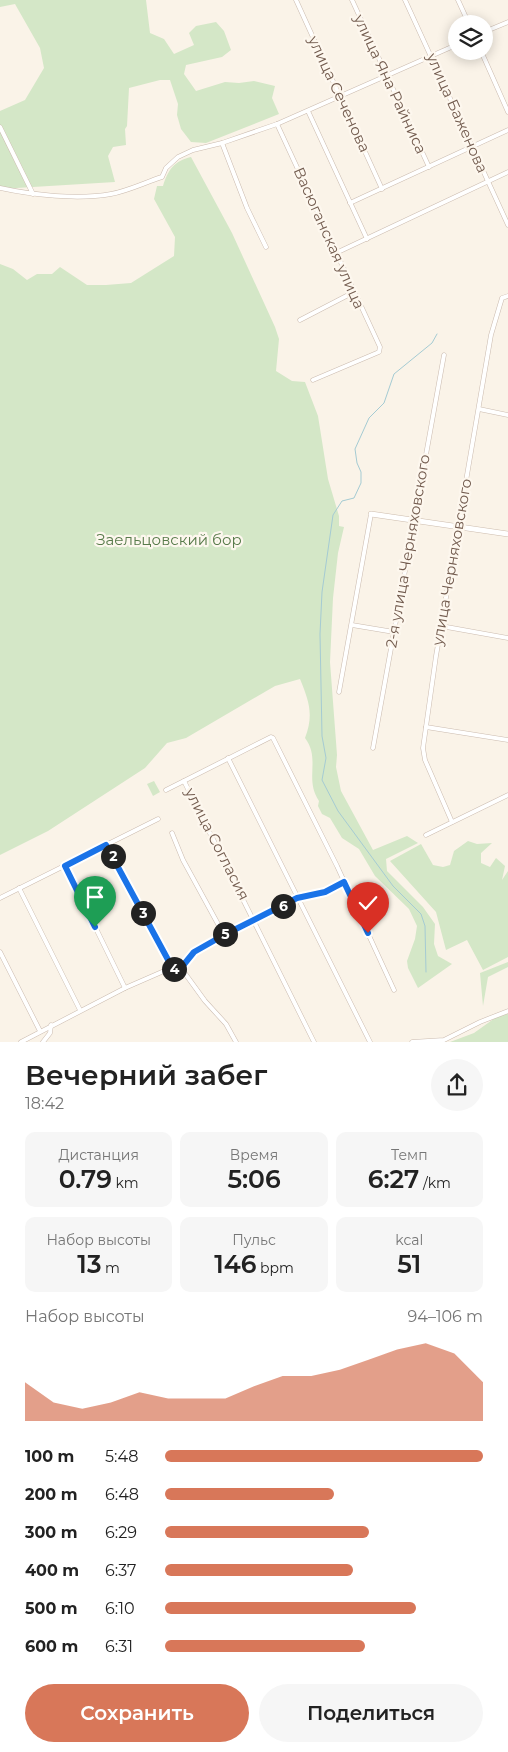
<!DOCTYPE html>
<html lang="ru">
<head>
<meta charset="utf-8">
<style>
  body { margin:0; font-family:Montserrat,sans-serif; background:#f6f6f6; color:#222; height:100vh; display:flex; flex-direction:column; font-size:19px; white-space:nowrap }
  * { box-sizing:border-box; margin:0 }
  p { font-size:16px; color:#767676 }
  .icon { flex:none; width:28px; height:28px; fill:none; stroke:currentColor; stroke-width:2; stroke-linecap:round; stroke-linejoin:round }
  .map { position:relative; height:1042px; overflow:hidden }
  .drawer { display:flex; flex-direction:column; background:#fff; flex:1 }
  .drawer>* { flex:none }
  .fabs { position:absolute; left:448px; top:15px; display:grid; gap:10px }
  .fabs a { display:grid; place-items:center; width:45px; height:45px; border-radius:50%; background:#fff; box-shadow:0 2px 12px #0003; font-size:25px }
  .pin { position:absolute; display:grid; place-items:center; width:42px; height:42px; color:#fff; margin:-51px -21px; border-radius:50% 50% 50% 0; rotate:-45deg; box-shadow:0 0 5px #0007 }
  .pin .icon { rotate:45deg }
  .km { position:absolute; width:25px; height:25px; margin:-12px; border-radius:50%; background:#222; color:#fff; font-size:14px; line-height:25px; text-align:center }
  .round { display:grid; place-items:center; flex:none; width:52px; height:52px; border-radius:26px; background:#f6f6f6 }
  .headline { display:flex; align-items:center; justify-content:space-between; height:85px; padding:0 25px }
  h1 { font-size:28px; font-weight:600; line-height:38px }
  .figures { display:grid; grid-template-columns:repeat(3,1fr); gap:8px; height:85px; padding:5px 25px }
  .figures div { display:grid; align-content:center; border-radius:10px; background:#f6f6f6; text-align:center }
  .figures b { font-size:25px; font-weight:600 }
  .figures small { font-size:14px; font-weight:400 }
  .figures p { font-size:14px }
  .chart { height:140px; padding:10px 25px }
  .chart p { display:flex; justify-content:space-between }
  .chart svg { width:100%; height:90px; margin-top:5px; fill:#d87759; opacity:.7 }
  .primary-button { display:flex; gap:10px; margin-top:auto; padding:10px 25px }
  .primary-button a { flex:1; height:58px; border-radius:30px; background:#d87759; color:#fff; font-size:20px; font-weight:600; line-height:58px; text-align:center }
  .primary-button a+a { background:#f6f6f6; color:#222 }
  ul { padding:0 25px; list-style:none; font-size:16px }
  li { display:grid; grid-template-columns:80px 60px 1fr; align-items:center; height:38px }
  li i { height:12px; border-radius:6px; background:#d87759 }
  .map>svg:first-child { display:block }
</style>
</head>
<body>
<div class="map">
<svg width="508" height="1042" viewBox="0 0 508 1042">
  <rect width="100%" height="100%" fill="#faf3e8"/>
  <g fill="#d4e7c7">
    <polygon points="0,0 146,0 150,33 164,39 174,54 194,45 189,33 196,26 216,22 224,31 231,50 222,57 186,65 184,74 196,91 225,82 239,83 254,81 275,86 272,98 279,114 206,143 191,142 181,129 177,115 178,104 170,80 160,80 129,88 127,126 125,129 126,145 113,147 108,156 115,182 0,189 0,111 25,100 44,68 40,48 15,4 0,7"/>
    <path d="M191 157 232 233 275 327 279 339 276 371 292 381 305 382 318 416 328 479 339 516V526L344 527 338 553 333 598 330 662 337 755 336 767 341 791 373 850 407 836 418 843 386 859 387 871 423 907 435 924 434 944 438 956 452 964 418 988 408 968 407 961 415 939 417 926 409 909 375 876 359 849 342 838 330 818 322 814 318 806 319 801C304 779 321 759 305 738 314 715 309 701 300 679L275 686 186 738 167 743 145 768 48 831 0 855V264L13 269 27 280 37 274H52L60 267 87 285H106L131 283 174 256 175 237 154 199 157 186H163C168 170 174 161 191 157Z"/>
    <polygon points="154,781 160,792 153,796 147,784"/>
    <polygon points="468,841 477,844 492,843 481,853 481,863 490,867 496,858 505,866 502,880 508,871 508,957 483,970 467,940 446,950 436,912 390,861 421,844 433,865 443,867 450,865 454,851"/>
    <polygon points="508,962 508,967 488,977 483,1006 480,973"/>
    <polygon points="508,1013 508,1042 450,1042 474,1033 495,1018"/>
  </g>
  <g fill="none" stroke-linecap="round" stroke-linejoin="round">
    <polyline stroke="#a5cbd3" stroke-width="1" points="426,972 425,926 421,914 393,886 338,811 322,780 326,758 322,736 320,634 322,592 333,515 342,501 354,498 361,483 361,472 357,463 355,449 369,418 384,403 394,374 432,343 437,334"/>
    <defs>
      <g id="street">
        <polyline points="296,0 382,189"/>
        <polyline points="352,0 429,167"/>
        <polyline points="405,0 508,225"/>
        <polyline points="458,0 469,24"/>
        <polyline points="484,32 508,22"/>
        <polyline points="481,51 508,112"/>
        <polyline points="308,111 367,239"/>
        <polyline points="277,124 380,347 379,352 313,380"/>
        <polyline points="0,127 33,194"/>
        <polyline points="222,143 247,208 266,247"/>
        <path d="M0 188C32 195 78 200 111 194 128 191 146 182 162 177L166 168 178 157 193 150 222 143 277 124 456 45"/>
        <polyline points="350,203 508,130"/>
        <polyline points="336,253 508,172"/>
        <polyline points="300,320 354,292"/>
        <polyline points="479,409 508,415"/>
        <polyline points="352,625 394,632"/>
        <polyline points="441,626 508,638"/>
        <polyline points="339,692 371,514"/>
        <polyline points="426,727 508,740"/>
        <polyline points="373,748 444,355"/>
        <polyline points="228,758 370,1042"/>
        <polyline points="184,781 314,1042"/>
        <polyline points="166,790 271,737 273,738 337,866 394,990"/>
        <polyline points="452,822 425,760 423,748 436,656 491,335 502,298 508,296"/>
        <polyline points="172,833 183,860 224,935"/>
        <polyline points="426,835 508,795"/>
        <polyline points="107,845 173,969"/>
        <polyline points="65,865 125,988"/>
        <polyline points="19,888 80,1010"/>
        <polyline points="0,898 158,819"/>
        <polyline points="0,952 40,1031"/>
        <polyline points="181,968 205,1001 226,1024 236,1042"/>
        <polyline points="21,1042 125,988 164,971 181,968 189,956 200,948 297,898 325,892 344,882"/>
        <polyline points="43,1042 50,1033 51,1025"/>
        <polyline points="412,1042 444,1040 480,1022 508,1011"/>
      </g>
      <polyline id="secondary" points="371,514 508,534"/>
    </defs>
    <use href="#street" stroke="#cbbbaf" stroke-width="5"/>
    <use href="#secondary" stroke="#cdbcad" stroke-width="6"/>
    <use href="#street" stroke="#fff" stroke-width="4"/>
    <use href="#secondary" stroke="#fff" stroke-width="5"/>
  </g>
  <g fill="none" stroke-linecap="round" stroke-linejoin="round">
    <defs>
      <polyline id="route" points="95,927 65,866 106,845 173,969 181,968 194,952 224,935 297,898 325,892 344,882 368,933"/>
    </defs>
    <use href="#route" stroke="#fff" stroke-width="10"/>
    <use href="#route" stroke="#1a73e8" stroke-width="6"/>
  </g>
  <g text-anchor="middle" stroke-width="4.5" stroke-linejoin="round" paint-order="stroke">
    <g font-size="15" fill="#725b4e" stroke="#fdf7ee">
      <text transform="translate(390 84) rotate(65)" y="5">улица Яна Райниса</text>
      <text transform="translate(339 94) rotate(65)" y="5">улица Сеченова</text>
      <text transform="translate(457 113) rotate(66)" y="5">улица Баженова</text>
      <text transform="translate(329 238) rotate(66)" y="5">Васюганская улица</text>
      <text transform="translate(408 551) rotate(-80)" y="5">2-я улица Черняховского</text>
      <text transform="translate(452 562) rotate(-80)" y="5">улица Черняховского</text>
      <text transform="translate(217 844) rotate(63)" y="5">улица Согласия</text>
    </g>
    <g font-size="15" fill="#587b4b" stroke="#fdf7ee">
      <text x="169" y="545">Заельцовский бор</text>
    </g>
  </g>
</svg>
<div class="fabs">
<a><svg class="icon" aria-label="layers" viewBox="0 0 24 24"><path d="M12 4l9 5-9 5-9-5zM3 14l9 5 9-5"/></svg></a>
</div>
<div class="pin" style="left:95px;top:927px;background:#1e9e55"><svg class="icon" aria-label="arrive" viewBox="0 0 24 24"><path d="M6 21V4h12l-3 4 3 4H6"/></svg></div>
<div class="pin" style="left:368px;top:933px;background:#d93025"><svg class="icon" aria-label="check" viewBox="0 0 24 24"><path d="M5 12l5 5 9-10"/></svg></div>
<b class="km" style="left:113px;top:856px">2</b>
<b class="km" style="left:143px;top:913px">3</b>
<b class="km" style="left:174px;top:969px">4</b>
<b class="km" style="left:225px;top:934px">5</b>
<b class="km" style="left:283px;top:906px">6</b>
</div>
<section class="drawer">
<div class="headline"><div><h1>Вечерний забег</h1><p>18:42</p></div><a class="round"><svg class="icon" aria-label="share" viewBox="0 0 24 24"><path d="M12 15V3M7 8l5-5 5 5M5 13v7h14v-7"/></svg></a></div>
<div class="figures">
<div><p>Дистанция</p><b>0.79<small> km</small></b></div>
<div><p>Время</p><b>5:06</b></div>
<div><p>Темп</p><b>6:27<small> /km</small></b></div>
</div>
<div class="figures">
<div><p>Набор высоты</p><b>13<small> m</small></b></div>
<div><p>Пульс</p><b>146<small> bpm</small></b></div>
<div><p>kcal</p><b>51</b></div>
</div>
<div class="chart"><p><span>Набор высоты</span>94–106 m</p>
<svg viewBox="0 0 160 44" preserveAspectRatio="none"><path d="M0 44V25L10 35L20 38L30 35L40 30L50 33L60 33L70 33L80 27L90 22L100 22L110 19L120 14L130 9L140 6L150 11L160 25V44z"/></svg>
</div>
<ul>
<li><b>100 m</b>5:48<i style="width:100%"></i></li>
<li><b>200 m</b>6:48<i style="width:53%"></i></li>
<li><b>300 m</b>6:29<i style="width:64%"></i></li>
<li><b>400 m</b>6:37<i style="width:59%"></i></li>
<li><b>500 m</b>6:10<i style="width:79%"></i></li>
<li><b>600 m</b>6:31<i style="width:63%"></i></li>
</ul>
<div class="primary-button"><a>Сохранить</a><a>Поделиться</a></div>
</section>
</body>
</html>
